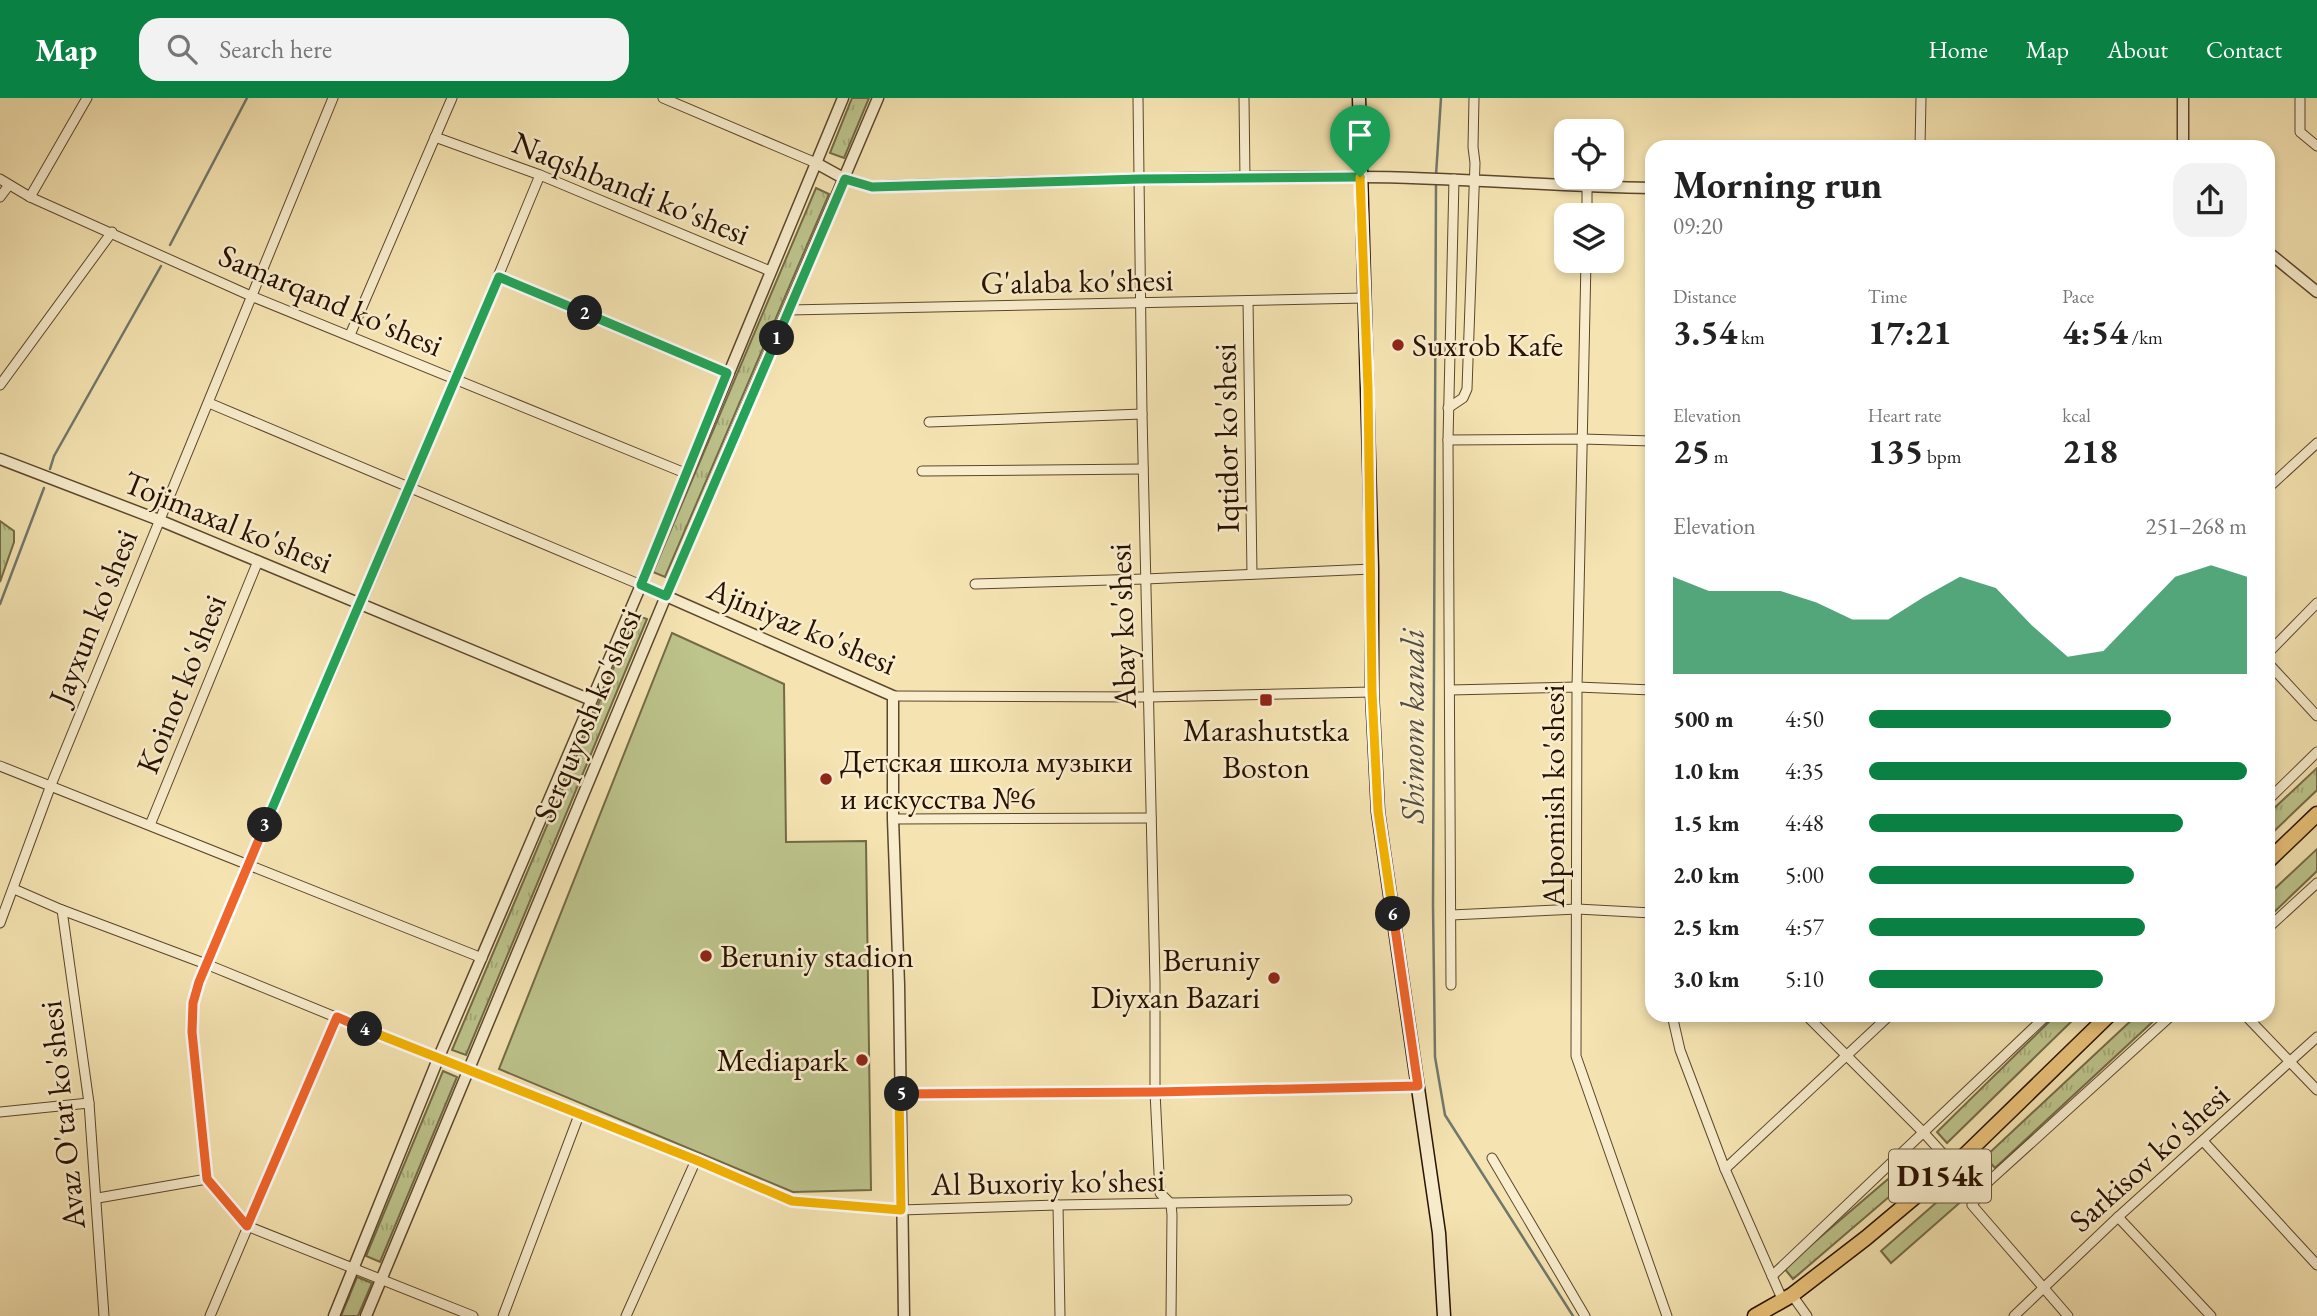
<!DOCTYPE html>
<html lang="en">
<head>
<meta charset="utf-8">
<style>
  body { margin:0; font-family:"EB Garamond",serif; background:#f2f2f2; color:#222; height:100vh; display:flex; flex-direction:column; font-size:26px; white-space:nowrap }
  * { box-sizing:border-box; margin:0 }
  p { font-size:23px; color:#767676 }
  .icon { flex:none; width:38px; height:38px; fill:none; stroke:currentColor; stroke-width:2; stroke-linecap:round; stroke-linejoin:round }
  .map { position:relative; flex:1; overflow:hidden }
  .side { position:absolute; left:1645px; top:42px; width:630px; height:882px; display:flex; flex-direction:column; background:#fff; border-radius:21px; box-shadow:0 4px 10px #0003 }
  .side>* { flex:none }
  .tools { position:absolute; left:1554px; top:21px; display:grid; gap:14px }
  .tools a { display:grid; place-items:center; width:70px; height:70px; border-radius:14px; background:#fff; box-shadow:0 4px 10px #0003; font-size:35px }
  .pin { position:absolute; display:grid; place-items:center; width:60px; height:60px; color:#fff; margin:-72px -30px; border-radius:50% 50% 50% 0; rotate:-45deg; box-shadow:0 0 7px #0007 }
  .pin .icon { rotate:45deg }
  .km { position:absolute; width:35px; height:35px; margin:-18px; border-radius:50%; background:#222; color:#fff; font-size:19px; line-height:35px; text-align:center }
  .round { display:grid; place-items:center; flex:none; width:74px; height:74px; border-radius:21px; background:#f2f2f2 }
  .overview { display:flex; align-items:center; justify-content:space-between; height:119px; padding:0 28px }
  h1 { font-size:38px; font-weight:700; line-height:52px }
  .stats { display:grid; grid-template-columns:repeat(3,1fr); gap:10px; height:119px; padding:7px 28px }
  .stats div { display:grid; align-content:center }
  .stats b { font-size:35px; font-weight:700 }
  .stats small { font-size:19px; font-weight:400 }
  .stats p { font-size:19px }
  .chart { height:196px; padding:14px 28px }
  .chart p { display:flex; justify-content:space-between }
  .chart svg { width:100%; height:126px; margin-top:7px; fill:#0b8043; opacity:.7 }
  ul { padding:0 28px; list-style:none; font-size:23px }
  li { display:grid; grid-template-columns:112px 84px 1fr; align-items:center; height:52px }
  li i { height:18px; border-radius:9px; background:#0b8043 }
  header { display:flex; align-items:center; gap:42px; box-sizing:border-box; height:98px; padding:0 35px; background:#0b8043; color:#fff }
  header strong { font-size:33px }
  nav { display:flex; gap:38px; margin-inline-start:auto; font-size:24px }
  .search { width:490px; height:63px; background:#f2f2f2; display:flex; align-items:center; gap:18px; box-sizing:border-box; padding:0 24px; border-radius:21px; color:#767676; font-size:26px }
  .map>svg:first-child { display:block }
</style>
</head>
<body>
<header>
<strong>Map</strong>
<div class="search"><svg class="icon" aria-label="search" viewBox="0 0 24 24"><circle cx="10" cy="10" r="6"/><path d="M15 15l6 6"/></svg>Search here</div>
<nav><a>Home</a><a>Map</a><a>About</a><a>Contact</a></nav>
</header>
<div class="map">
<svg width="2317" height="1218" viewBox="0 0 2317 1218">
  <defs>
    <pattern id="grass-tufts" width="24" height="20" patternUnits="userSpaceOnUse" patternTransform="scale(1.75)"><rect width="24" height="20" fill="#bdc48c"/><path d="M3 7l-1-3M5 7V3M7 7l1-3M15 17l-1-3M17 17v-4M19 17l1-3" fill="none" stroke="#a2a777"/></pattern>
  </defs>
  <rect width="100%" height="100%" fill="#f5e4b2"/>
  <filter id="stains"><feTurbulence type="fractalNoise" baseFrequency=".00286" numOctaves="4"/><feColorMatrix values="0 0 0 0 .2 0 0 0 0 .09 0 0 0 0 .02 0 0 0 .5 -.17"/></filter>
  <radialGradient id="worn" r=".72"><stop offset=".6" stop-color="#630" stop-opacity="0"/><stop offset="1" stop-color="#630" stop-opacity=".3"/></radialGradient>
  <g fill="url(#grass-tufts)" stroke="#736a46" stroke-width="2">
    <polygon points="852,0 869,0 844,60 830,55"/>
    <polygon points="816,90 829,96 665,479 653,474"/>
    <polygon points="0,423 14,433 14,444 0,484"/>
    <polygon points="636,517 647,521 466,957 452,952"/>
    <polygon points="2317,670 2317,692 2268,739 2268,716"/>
    <polygon points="2317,751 2317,773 2268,820 2268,797"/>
    <polygon points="2056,917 2078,917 1947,1045 1937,1034"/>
    <polygon points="2137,917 2160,917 1995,1070 1985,1059"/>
    <polygon points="443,973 457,979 380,1164 366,1158"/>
    <polygon points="1915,1058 1924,1069 1793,1181 1784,1170"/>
    <polygon points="1962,1082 1972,1094 1891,1165 1881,1153"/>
    <polygon points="357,1179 372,1185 358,1218 341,1218"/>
  </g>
  <polygon fill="#bdc48c" stroke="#736a46" stroke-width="2" points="672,535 784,586 786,744 866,743 871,1092 793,1094 499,971"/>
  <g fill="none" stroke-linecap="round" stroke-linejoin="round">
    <g stroke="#70786d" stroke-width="2.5">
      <polyline points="1436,77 1441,0"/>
      <polyline points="1436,84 1433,807 1435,959 1445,1017 1573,1218"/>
      <polyline points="170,147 247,0"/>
      <polyline points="50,371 54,358 161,168"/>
      <polyline points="0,506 44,390"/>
    </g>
    <defs>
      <g id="minor">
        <polyline points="663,0 816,65"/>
        <polyline points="1138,0 1142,316 1155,884 1155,994 1160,1095 1171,1106 1172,1117 1171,1218"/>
        <polyline points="1244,0 1245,81"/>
        <polyline points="2300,0 2300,34 2317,48"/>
        <polyline points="435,39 540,77 770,173"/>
        <polyline points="1920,49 1921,0"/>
        <polyline points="0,81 30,99 251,198 685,375"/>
        <polyline points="0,99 9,87"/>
        <polyline points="30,99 87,0"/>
        <polyline points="1587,117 1587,90"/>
        <polyline points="1586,163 1577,589 1576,958 1667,1218"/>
        <polyline points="499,179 727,275"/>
        <polyline points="1248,203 1252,476"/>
        <polyline points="789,212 1365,200"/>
        <polyline points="350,237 452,0"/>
        <polyline points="0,287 112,134"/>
        <polyline points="209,305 641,487"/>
        <polyline points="1448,310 1463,300 1467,291 1475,65 1473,49 1474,0"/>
        <polyline points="929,324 1142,316"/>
        <polyline points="1448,342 1582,341 1652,343"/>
        <polyline points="922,373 1143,371"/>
        <polyline points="2268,390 2317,345"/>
        <polyline points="975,486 1145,481 1372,471"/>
        <polyline points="2268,555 2317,505"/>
        <polyline points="2268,565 2317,618"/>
        <polyline points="1450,592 1577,589 1652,592"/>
        <polyline points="893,598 1149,599 1372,594"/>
        <polyline points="0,668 482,860"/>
        <polyline points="2268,702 2317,654"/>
        <polyline points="893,721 1151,720"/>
        <polyline points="150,727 258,463"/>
        <polyline points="14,791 62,812 206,866 438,961 696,1062 792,1103 901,1112 1058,1107 1347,1102"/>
        <polyline points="62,812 89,1005 104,1218"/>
        <polyline points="1451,817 1577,811 1652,815"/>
        <polyline points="0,825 51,687 333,0"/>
        <polyline points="2268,830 2317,785"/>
        <polyline points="1451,887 1448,342 1454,81"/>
        <polyline points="1672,917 1680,952 1725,1071 1783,1203"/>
        <polyline points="1806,917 1924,1035 1953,1067"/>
        <polyline points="2245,917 2317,992"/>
        <polyline points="899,996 1155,994 1418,988"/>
        <polyline points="0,1014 89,1005"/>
        <polyline points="2203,1043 2317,1167"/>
        <polyline points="1966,1056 1988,1084 1972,1107 2068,1218"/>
        <polyline points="1492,1060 1585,1218"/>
        <polyline points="1725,1071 1890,917"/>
        <polyline points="207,1081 192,934 193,905 199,884 410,391 540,77"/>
        <polyline points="207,1081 247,1128 473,1218"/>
        <polyline points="1988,1084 2172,917"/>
        <polyline points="98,1100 207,1081"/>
        <polyline points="1058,1107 1060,1218"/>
        <polyline points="2118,1119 2211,1218"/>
        <polyline points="1772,1178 2047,917"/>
        <polyline points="1792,1197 1807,1218"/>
        <polyline points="210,1218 337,919"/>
        <polyline points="503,1218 579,1017"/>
        <polyline points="626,1218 696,1062"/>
        <polyline points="2014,1218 2118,1119 2317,939"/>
      </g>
      <g id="tertiary">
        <polyline points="2183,49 2183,0"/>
        <path d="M816 65 845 81 872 89C1035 84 1198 78 1360 79 1458 79 1555 89 1652 90"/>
        <polyline points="2268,154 2317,194"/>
        <polyline points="0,361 159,422 591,602"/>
        <polyline points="641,487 893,598 893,721 899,887 904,1218"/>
        <polyline points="334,1218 438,961 641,487 843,0"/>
        <polyline points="366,1218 666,498 878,0"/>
      </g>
      <polyline id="secondary" points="1359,0 1372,471 1372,594 1378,714 1439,1135 1444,1218"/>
      <g id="primary">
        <polyline points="2268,763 2317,716"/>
        <polyline points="1755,1218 1792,1197 1866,1140 1966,1056 2109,917"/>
      </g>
    </defs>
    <use href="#minor" stroke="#5c462c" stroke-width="11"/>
    <use href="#tertiary" stroke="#5c462c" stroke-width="13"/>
    <use href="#secondary" stroke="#291100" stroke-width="15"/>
    <use href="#primary" stroke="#291100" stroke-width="17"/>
    <use href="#minor" stroke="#f8edcd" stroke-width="9"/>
    <use href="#tertiary" stroke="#f8edcd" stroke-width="10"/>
    <use href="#secondary" stroke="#f8edcd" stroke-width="12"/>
    <use href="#primary" stroke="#eac279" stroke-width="14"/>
  </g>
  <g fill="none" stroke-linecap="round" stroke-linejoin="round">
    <defs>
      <polyline id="split-1" points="777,240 845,81 872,89 1140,81 1360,79"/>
      <polyline id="split-2" points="585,215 727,275 641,487 666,498 777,240"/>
      <polyline id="split-3" points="265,727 499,179 585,215"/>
      <polyline id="split-4" points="265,727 199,884 193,905 192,934 207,1081 247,1128 337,919 365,931"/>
      <polyline id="split-5" points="365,931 696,1062 792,1103 901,1112 899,996 902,996"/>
      <polyline id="split-6" points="902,996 1156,994 1418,988 1393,816"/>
      <polyline id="split-7" points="1360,79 1368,290 1372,594 1378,713 1393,816"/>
    </defs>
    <use href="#split-1" stroke="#fff" stroke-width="14"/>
    <use href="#split-2" stroke="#fff" stroke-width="14"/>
    <use href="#split-3" stroke="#fff" stroke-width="14"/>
    <use href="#split-4" stroke="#fff" stroke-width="14"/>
    <use href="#split-5" stroke="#fff" stroke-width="14"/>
    <use href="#split-6" stroke="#fff" stroke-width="14"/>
    <use href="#split-7" stroke="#fff" stroke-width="14"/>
    <use href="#split-1" stroke="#22a559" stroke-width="9"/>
    <use href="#split-2" stroke="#22a559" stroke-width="9"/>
    <use href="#split-3" stroke="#22a559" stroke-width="9"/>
    <use href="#split-4" stroke="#f0652b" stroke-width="9"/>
    <use href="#split-5" stroke="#f5b400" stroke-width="9"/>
    <use href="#split-6" stroke="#f0652b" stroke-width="9"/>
    <use href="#split-7" stroke="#f5b400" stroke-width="9"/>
  </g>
  <g fill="#8f2418" stroke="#f8edcd" stroke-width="2.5">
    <circle cx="1398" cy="247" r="7"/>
    <rect x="1259" y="595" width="14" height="14" rx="3.5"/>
    <circle cx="826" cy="681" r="7"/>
    <circle cx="706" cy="858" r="7"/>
    <circle cx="1274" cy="880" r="7"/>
    <circle cx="862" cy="962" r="7"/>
  </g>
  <g text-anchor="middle" stroke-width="5" stroke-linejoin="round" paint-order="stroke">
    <rect fill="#f8edcd" stroke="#67533e" stroke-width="2" x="1889" y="1051.5" width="102" height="53" rx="5"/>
    <g font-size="30" font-weight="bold" fill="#291100">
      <text x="1940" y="1088">D154k</text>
    </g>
    <g font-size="32" fill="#291100" stroke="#f8edcd">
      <text transform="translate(631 90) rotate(22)" y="11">Naqshbandi ko'shesi</text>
      <text transform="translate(1077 183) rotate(-1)" y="11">G'alaba ko'shesi</text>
      <text transform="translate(331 202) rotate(23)" y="11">Samarqand ko'shesi</text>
      <text transform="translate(1226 340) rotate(-91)" y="11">Iqtidor ko'shesi</text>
      <text transform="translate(228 424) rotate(22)" y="11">Tojimaxal ko'shesi</text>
      <text transform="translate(93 519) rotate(-68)" y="11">Jayxun ko'shesi</text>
      <text transform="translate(802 528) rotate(23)" y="11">Ajiniyaz ko'shesi</text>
      <text transform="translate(1122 528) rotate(-92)" y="11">Abay ko'shesi</text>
      <text transform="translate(181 586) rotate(-68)" y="11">Koinot ko'shesi</text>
      <text transform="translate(587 617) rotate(-67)" y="11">Serquyosh ko'shesi</text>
      <text transform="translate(1553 698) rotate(-90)" y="11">Alpomish ko'shesi</text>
      <text transform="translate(62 1017) rotate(-96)" y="11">Avaz O'tar ko'shesi</text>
      <text transform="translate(2149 1060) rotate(-42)" y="11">Sarkisov ko'shesi</text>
      <text transform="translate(1048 1084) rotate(-1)" y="11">Al Buxoriy ko'shesi</text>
    </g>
    <g font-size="32" fill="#291100" stroke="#f8edcd" text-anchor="start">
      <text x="1412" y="258">Suxrob Kafe</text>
      <text x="1266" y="643" text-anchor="middle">Marashutstka<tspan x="1266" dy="37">Boston</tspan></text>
      <text x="840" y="674">Детская школа музыки<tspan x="840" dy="37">и искусства №6</tspan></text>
      <text x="720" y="869">Beruniy stadion</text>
      <text x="1260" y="873" text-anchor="end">Beruniy<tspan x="1260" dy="37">Diyxan Bazari</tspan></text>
      <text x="848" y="973" text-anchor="end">Mediapark</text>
    </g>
    <g font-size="33" font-style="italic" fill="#534d40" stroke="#f8edcd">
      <text transform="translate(1412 628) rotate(-90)" y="12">Shimom kanali</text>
    </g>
  </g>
  <rect width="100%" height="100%" filter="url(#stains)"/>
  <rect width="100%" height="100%" fill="url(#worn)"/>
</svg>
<div class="tools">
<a><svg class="icon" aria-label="locate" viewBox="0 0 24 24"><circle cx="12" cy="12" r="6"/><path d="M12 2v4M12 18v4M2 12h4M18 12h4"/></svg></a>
<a><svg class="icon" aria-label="layers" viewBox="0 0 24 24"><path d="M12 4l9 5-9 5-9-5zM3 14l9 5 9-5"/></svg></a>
</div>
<div class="pin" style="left:1360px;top:79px;background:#1e9e55"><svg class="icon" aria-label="arrive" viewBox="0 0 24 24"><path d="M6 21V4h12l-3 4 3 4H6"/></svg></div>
<b class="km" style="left:777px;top:240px">1</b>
<b class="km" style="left:585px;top:215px">2</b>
<b class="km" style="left:265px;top:727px">3</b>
<b class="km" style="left:365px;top:931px">4</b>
<b class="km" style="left:902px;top:996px">5</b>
<b class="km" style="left:1393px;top:816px">6</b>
<section class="side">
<div class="overview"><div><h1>Morning run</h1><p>09:20</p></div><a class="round"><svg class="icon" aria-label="share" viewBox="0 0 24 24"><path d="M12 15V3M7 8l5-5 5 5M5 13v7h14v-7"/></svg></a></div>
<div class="stats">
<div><p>Distance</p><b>3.54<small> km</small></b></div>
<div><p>Time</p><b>17:21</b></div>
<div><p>Pace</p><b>4:54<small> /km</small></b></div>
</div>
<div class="stats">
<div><p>Elevation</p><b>25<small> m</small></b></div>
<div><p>Heart rate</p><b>135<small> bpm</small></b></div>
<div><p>kcal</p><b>218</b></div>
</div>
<div class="chart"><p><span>Elevation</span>251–268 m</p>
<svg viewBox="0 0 160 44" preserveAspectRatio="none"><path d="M0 44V10L10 15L20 15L30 15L40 19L50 25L60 25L70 17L80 10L90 14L100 27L110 38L120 36L130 23L140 10L150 6L160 10V44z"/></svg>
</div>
<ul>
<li><b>500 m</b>4:50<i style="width:80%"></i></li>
<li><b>1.0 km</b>4:35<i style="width:100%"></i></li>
<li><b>1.5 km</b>4:48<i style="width:83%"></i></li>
<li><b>2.0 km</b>5:00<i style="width:70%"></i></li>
<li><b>2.5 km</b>4:57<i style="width:73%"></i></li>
<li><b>3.0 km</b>5:10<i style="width:62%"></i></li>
</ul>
</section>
</div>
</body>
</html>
